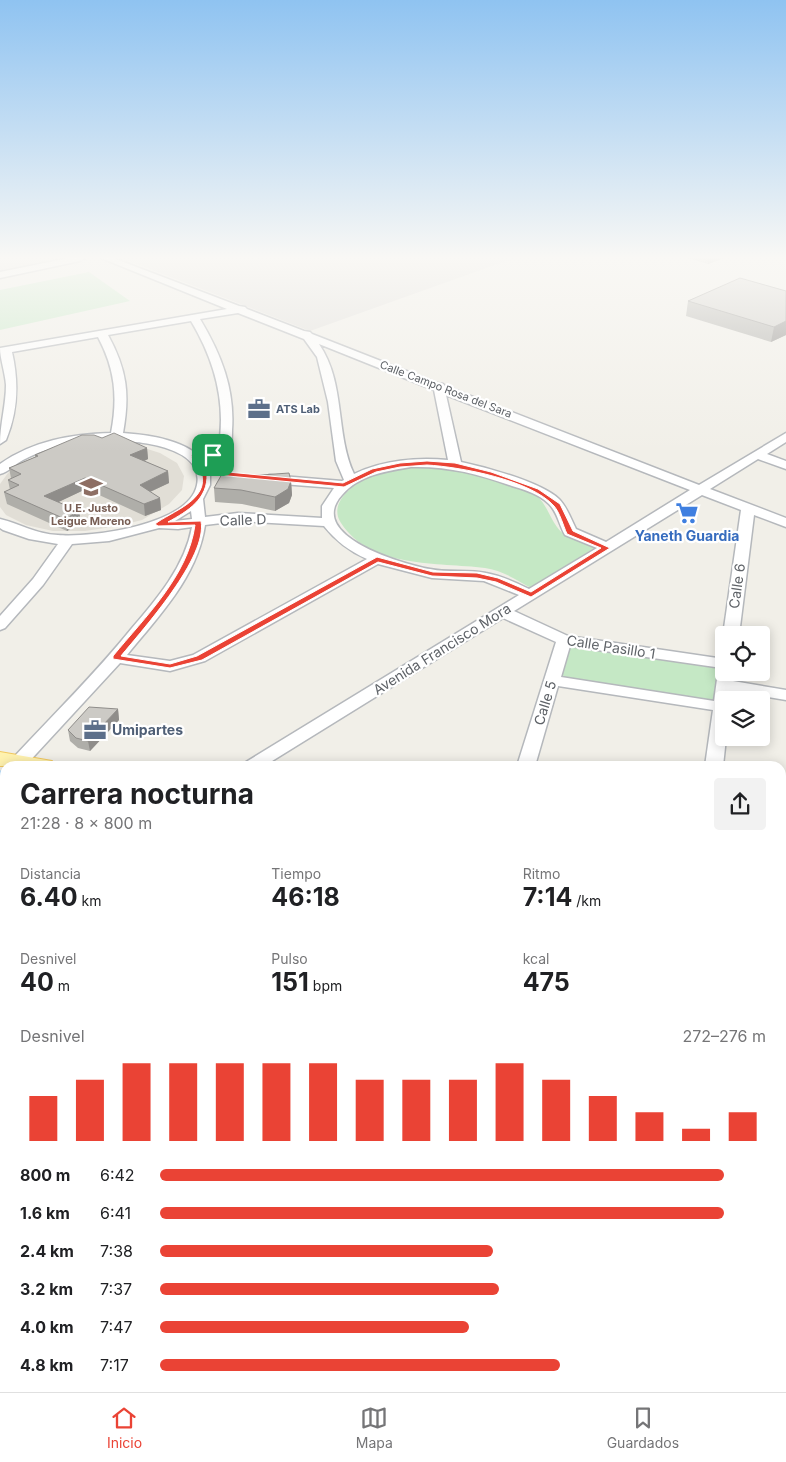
<!DOCTYPE html>
<html lang="es">
<head>
<meta charset="utf-8">
<style>
  body { margin:0; font-family:Inter,sans-serif; background:#f2f2f2; color:#202124; height:100vh; display:flex; flex-direction:column; font-size:19px; white-space:nowrap }
  * { box-sizing:border-box; margin:0 }
  p { font-size:16px; color:#757577 }
  .icon { flex:none; width:28px; height:28px; fill:none; stroke:currentColor; stroke-width:2; stroke-linecap:round; stroke-linejoin:round }
  .map { position:relative; flex:1; overflow:hidden }
  .panel { position:absolute; left:0px; top:761px; width:786px; height:631px; display:flex; flex-direction:column; background:#fff; border-radius:15px 15px 0 0; box-shadow:0 2px 12px #0003 }
  .panel>* { flex:none }
  .fabs { position:absolute; left:715px; top:626px; display:grid; gap:10px }
  .fabs a { display:grid; place-items:center; width:55px; height:55px; border-radius:5px; background:#fff; box-shadow:0 2px 12px #0003; font-size:25px }
  .pin { position:absolute; display:grid; place-items:center; width:42px; height:42px; color:#fff; margin:-21px; border-radius:10px; box-shadow:0 2px 8px #0006 }
  .round { display:grid; place-items:center; flex:none; width:52px; height:52px; border-radius:5px; background:#f2f2f2 }
  .headline { display:flex; align-items:center; justify-content:space-between; height:85px; padding:0 20px }
  h1 { font-size:28px; font-weight:700; line-height:38px }
  .stats { display:grid; grid-template-columns:repeat(3,1fr); gap:8px; height:85px; padding:5px 20px }
  .stats div { display:grid; align-content:center }
  .stats b { font-size:25px; font-weight:700 }
  .stats small { font-size:14px; font-weight:400 }
  .stats p { font-size:14px }
  .chart { height:140px; padding:10px 20px }
  .chart p { display:flex; justify-content:space-between }
  .chart svg { width:100%; height:90px; margin-top:5px; stroke:#ea4335; stroke-width:6 }
  ul { padding:0 20px; list-style:none; font-size:16px }
  li { display:grid; grid-template-columns:80px 60px 1fr; align-items:center; height:38px }
  li i { height:12px; border-radius:6px; background:#ea4335 }
  .dock { display:flex; justify-content:space-around; align-items:center; height:70px; border-top:1px solid #e0e0e0; background:#fff; font-size:14px; color:#757577 }
  .dock a { display:grid; justify-items:center; gap:2px }
  .dock .selected { color:#ea4335 }
  .map>svg:first-child { display:block }
</style>
</head>
<body>
<div class="map">
<svg width="786" height="1392" viewBox="0 0 786 1392">
  <rect width="100%" height="100%" fill="#f1efe8"/>
  <g fill="#e0deda">
    <polygon points="0,258 69,258 0,272"/>
    <polygon points="126,258 514,258 310,331 124,259"/>
  </g>
  <g fill="#e1ded6">
    <polygon points="138,446 160,453 177,463 184,476 182,490 169,504 142,520 118,526 85,531 53,531 26,525 6,515 0,507 0,484 8,473 27,461"/>
    <polygon points="489,1388 569,1388 580,1392 501,1392"/>
  </g>
  <g fill="#c5e8c5">
    <polygon points="89,272 130,301 0,330 0,290"/>
    <path d="M439 466C463 470 517 481 536 495 547 505 549 516 557 527 566 540 584 543 599 545L531 588C517 580 501 570 485 568 438 562 371 569 341 523 333 511 339 499 349 490 372 469 409 468 439 466Z"/>
    <polygon points="570,645 719,666 714,702 560,677"/>
    <polygon points="781,1344 786,1346 786,1392 741,1392 741,1388 781,1388"/>
  </g>
  <g fill="none" stroke-linecap="round" stroke-linejoin="round">
    <polyline stroke="#aadaff" stroke-width="5" points="0,773 5,774"/>
    <polyline stroke="#aadaff" stroke-width="6" points="781,912 786,913"/>
    <defs>
      <g id="minor">
        <polygon points="69,258 85,258 80,261 0,278 0,272"/>
        <path d="M101 258H113L239 306 245 307 247 309 304 331 310 332 312 334 437 383 443 384 445 386 699 485 786 433V442L767 454 786 461V469L758 459 710 489 786 518V527L754 515 739 635H723L741 510 702 495 514 611 568 636 724 659V672H734L733 681 786 690V700L732 691 731 700H724V738H726L723 766H705L713 710 558 686 535 766H517L556 642 503 618 264 766H243L246 762 519 595 484 581 432 578 378 564 205 661 170 671 120 663 25 766H13L10 762 13 758C53 715 95 674 132 628 157 599 185 566 192 527L178 529 159 528 109 541 72 544 43 585 5 628 0 630V616L33 579 58 544 29 539 3 530 0 528V519C21 524 35 534 58 535 91 538 189 525 197 485 206 441 116 438 88 441 65 444 43 449 23 460 15 464 9 472 0 474V464C33 441 71 434 111 433 118 397 115 369 98 337L12 352C19 383 18 411 6 440L0 444C0 424 6 405 6 385 5 372 0 358 0 348L227 309ZM238 313 304 339 317 357 328 402 336 461 344 480 342 481 269 475 263 479 269 483 334 488 322 506V518L238 513 205 517 203 499 210 485V471C217 467 224 463 228 456 232 449 232 438 232 430 235 389 221 354 200 319ZM191 321C215 361 227 404 218 451L216 456 206 463C188 440 150 435 123 433 130 394 127 370 108 335ZM319 344 434 390 448 460C418 457 382 460 354 474 335 434 346 383 319 344ZM446 395 690 490 606 542 576 529C571 519 567 507 559 499 541 482 485 467 461 462ZM411 467C448 466 478 474 512 486 525 490 539 494 549 504 558 513 559 525 565 535L597 548 529 589C515 582 502 576 486 573 468 569 448 573 430 569 403 564 305 536 342 495 359 475 387 471 411 467ZM191 511 192 519 175 521ZM238 521 324 526C336 541 349 551 367 559L193 655 170 661 127 655C158 617 198 576 205 525ZM570 646 722 668 718 672 714 701 561 677Z"/>
        <polygon points="5,1122 5,1146 0,1148 0,1124"/>
        <polygon points="178,1388 207,1388 205,1392 176,1392"/>
        <polygon points="665,1388 693,1388 692,1392 664,1392"/>
      </g>
      <g id="major">
        <polygon points="0,752 52,761 55,766 0,766"/>
        <polygon points="0,790 5,791 5,805 0,804"/>
        <polygon points="781,880 786,881 786,899 781,898"/>
        <polygon points="781,927 786,928 786,946 781,945"/>
      </g>
    </defs>
    <use href="#minor" stroke="#b5b8bc" stroke-width="3"/>
    <use href="#major" stroke="#f2c960" stroke-width="2"/>
    <use href="#minor" fill="#fff" fill-rule="evenodd"/>
    <use href="#major" fill="#fff2af" fill-rule="evenodd"/>
  </g>
  <g fill="#afaea9">
    <polygon points="687,258 724,258 708,264"/>
    <polygon points="786,291 786,335 771,342 686,316 688,301"/>
    <polygon points="147,448 148,459 144,461 168,471 169,483 150,492 160,498 161,510 145,516 86,489 58,502 79,511 81,523 67,531 7,504 4,492 10,490 8,480 11,478 9,468 35,457 35,455"/>
    <polygon points="291,481 292,495 289,503 275,511 242,504 215,502 214,488"/>
    <polygon points="118,709 119,720 90,751 78,748 70,741 68,730"/>
    <polygon points="781,776 786,777 786,859 781,858"/>
  </g>
  <g fill="#8f8d8a">
    <polygon points="709,258 724,258 708,264"/>
    <polygon points="786,321 786,335 771,342 774,327"/>
    <polygon points="147,448 148,459 132,467 130,455"/>
    <polygon points="168,471 169,483 141,496 140,485"/>
    <polygon points="85,478 86,489 46,508 44,496"/>
    <polygon points="291,481 292,495 289,503 275,511 275,497"/>
    <polygon points="160,498 161,510 145,516 144,504"/>
    <polygon points="79,511 81,523 67,531 65,519"/>
    <polygon points="118,709 119,720 90,751 88,741"/>
    <polygon points="5,1068 5,1097 0,1104 0,1074"/>
  </g>
  <g fill="#cccac5" stroke="#8f8d8a">
    <polygon points="740,278 786,291 786,321 774,327 688,301"/>
    <polygon points="114,433 147,448 130,455 168,471 140,485 160,498 144,504 85,478 44,496 79,511 65,519 4,492 19,485 8,480 21,474 9,468 38,456 35,455 82,435 94,435 102,438"/>
    <polygon points="289,473 291,481 288,489 275,497 241,490 214,488 222,474 248,476"/>
    <polygon points="89,707 118,709 88,741 76,738 68,730"/>
    <polygon points="781,776 786,777 786,837 781,837"/>
    <polygon points="0,1013 5,1014 5,1068 0,1074"/>
  </g>
  <linearGradient id="sky" x2="0" y2="1"><stop stop-color="#8fc3f1"/><stop offset="0.57" stop-color="#f9f8f5"/><stop offset="1" stop-color="#f9f8f5" stop-opacity="0"/></linearGradient>
  <rect width="786" height="452" fill="url(#sky)"/>
  <path fill="#ea4335" stroke="#fff" fill-rule="evenodd" d="M224 447 227 449 224 457 207 470 343 483 372 469 400 463 427 461 455 463 491 472 538 489 560 504 573 531 610 548 531 597 496 582 477 578 432 576 378 562 202 660 170 668 113 659V656C145 617 188 576 195 525L158 526 155 524C170 512 211 500 201 472 199 465 192 461 191 455L211 454ZM219 454 212 462 204 467 198 458 213 457ZM427 465C461 467 531 480 554 506 560 513 563 525 567 534L601 548 531 592 498 578 477 573 433 572 377 557 197 656 170 664 121 656C144 628 208 557 201 521L168 522C188 511 208 499 207 474L344 487 376 472 400 467Z"/>
  <defs>
    <symbol id="office-bare" viewBox="-9 -9 18 18"><path d="M-6-3h4V-5.5h4V-3h4V5H-6ZM-1-4.5V-3h2v-1.5ZM-6 0V1H6V0Z" fill="#5c6f8a" stroke="#fff" stroke-width="2.5" paint-order="stroke"/></symbol>
    <symbol id="school-bare" viewBox="-9 -9 18 18"><path d="M0-5L7-2L0 1L-7-2ZM-4 1L0 2.5L4 1V4Q0 6-4 4Z" fill="#8d6e63" stroke="#fff" stroke-width="2.5" paint-order="stroke"/></symbol>
    <symbol id="supermarket-bare" viewBox="-9 -9 18 18"><path d="M-6-5.5h2.5l.6 2H6L4.5 2H-2.5L-4.4-4H-6ZM-1.5 3.2a1.3 1.3 0 1 0 .1 0ZM3 3.2a1.3 1.3 0 1 0 .1 0Z" fill="#3f7fe0" stroke="#fff" stroke-width="2.5" paint-order="stroke"/></symbol>
  </defs>
  <g fill-rule="evenodd">
    <use href="#office-bare" x="243" y="393" width="32" height="32"/>
    <use href="#school-bare" x="75" y="471" width="32" height="32"/>
    <use href="#supermarket-bare" x="671" y="497" width="32" height="32"/>
    <use href="#office-bare" x="79" y="714" width="32" height="32"/>
  </g>
  <g text-anchor="middle" stroke-width="4.5" stroke-linejoin="round" paint-order="stroke">
    <g font-size="11" fill="#5f6368" stroke="#fff">
      <text transform="translate(446 389) rotate(21)" y="4">Calle Campo Rosa del Sara</text>
    </g>
    <g font-size="11" font-weight="bold" fill="#4e5e75" stroke="#fff" text-anchor="start">
      <text x="276" y="413">ATS Lab</text>
    </g>
    <g font-size="11" font-weight="bold" fill="#785e54" stroke="#fff">
      <text x="91" y="512">U.E. Justo<tspan x="91" dy="13">Leigue Moreno</tspan></text>
    </g>
    <g font-size="14" fill="#5f6368" stroke="#fff">
      <text transform="translate(243 520) rotate(-2)" y="5">Calle D</text>
      <text transform="translate(737 586) rotate(-82)" y="5">Calle 6</text>
      <text transform="translate(611 647) rotate(9)" y="5">Calle Pasillo 1</text>
      <text transform="translate(442 649) rotate(-32)" y="5">Avenida Francisco Mora</text>
      <text transform="translate(545 703) rotate(-73)" y="5">Calle 5</text>
    </g>
    <g font-size="14" font-weight="bold" fill="#366cbe" stroke="#fff">
      <text x="687" y="541">Yaneth Guardia</text>
    </g>
    <g font-size="14" font-weight="bold" fill="#4e5e75" stroke="#fff" text-anchor="start">
      <text x="112" y="735">Umipartes</text>
    </g>
  </g>
</svg>
<div class="fabs">
<a><svg class="icon" aria-label="locate" viewBox="0 0 24 24"><circle cx="12" cy="12" r="6"/><path d="M12 2v4M12 18v4M2 12h4M18 12h4"/></svg></a>
<a><svg class="icon" aria-label="layers" viewBox="0 0 24 24"><path d="M12 4l9 5-9 5-9-5zM3 14l9 5 9-5"/></svg></a>
</div>
<div class="pin" style="left:213px;top:455px;background:#1e9e55"><svg class="icon" aria-label="arrive" viewBox="0 0 24 24"><path d="M6 21V4h12l-3 4 3 4H6"/></svg></div>
<section class="panel">
<div class="headline"><div><h1>Carrera nocturna</h1><p>21:28 · 8 × 800 m</p></div><a class="round"><svg class="icon" aria-label="share" viewBox="0 0 24 24"><path d="M12 15V3M7 8l5-5 5 5M5 13v7h14v-7"/></svg></a></div>
<div class="stats">
<div><p>Distancia</p><b>6.40<small> km</small></b></div>
<div><p>Tiempo</p><b>46:18</b></div>
<div><p>Ritmo</p><b>7:14<small> /km</small></b></div>
</div>
<div class="stats">
<div><p>Desnivel</p><b>40<small> m</small></b></div>
<div><p>Pulso</p><b>151<small> bpm</small></b></div>
<div><p>kcal</p><b>475</b></div>
</div>
<div class="chart"><p><span>Desnivel</span>272–276 m</p>
<svg viewBox="0 0 160 44" preserveAspectRatio="none"><path d="M5 44V22M15 44V14M25 44V6M35 44V6M45 44V6M55 44V6M65 44V6M75 44V14M85 44V14M95 44V14M105 44V6M115 44V14M125 44V22M135 44V30M145 44V38M155 44V30"/></svg>
</div>
<ul>
<li><b>800 m</b>6:42<i style="width:93%"></i></li>
<li><b>1.6 km</b>6:41<i style="width:93%"></i></li>
<li><b>2.4 km</b>7:38<i style="width:55%"></i></li>
<li><b>3.2 km</b>7:37<i style="width:56%"></i></li>
<li><b>4.0 km</b>7:47<i style="width:51%"></i></li>
<li><b>4.8 km</b>7:17<i style="width:66%"></i></li>
</ul>
</section>
</div>
<nav class="dock">
<a class="selected"><svg class="icon" aria-label="home" viewBox="0 0 24 24"><path d="M3 11l9-7 9 7M6 9v11h12V9"/></svg>Inicio</a>
<a><svg class="icon" aria-label="map" viewBox="0 0 24 24"><path d="M3 6l6-2 6 2 6-2v14l-6 2-6-2-6 2zM9 4v14M15 6v14"/></svg>Mapa</a>
<a><svg class="icon" aria-label="saved" viewBox="0 0 24 24"><path d="M7 4h10v16l-5-4-5 4z"/></svg>Guardados</a>
</nav>
</body>
</html>
